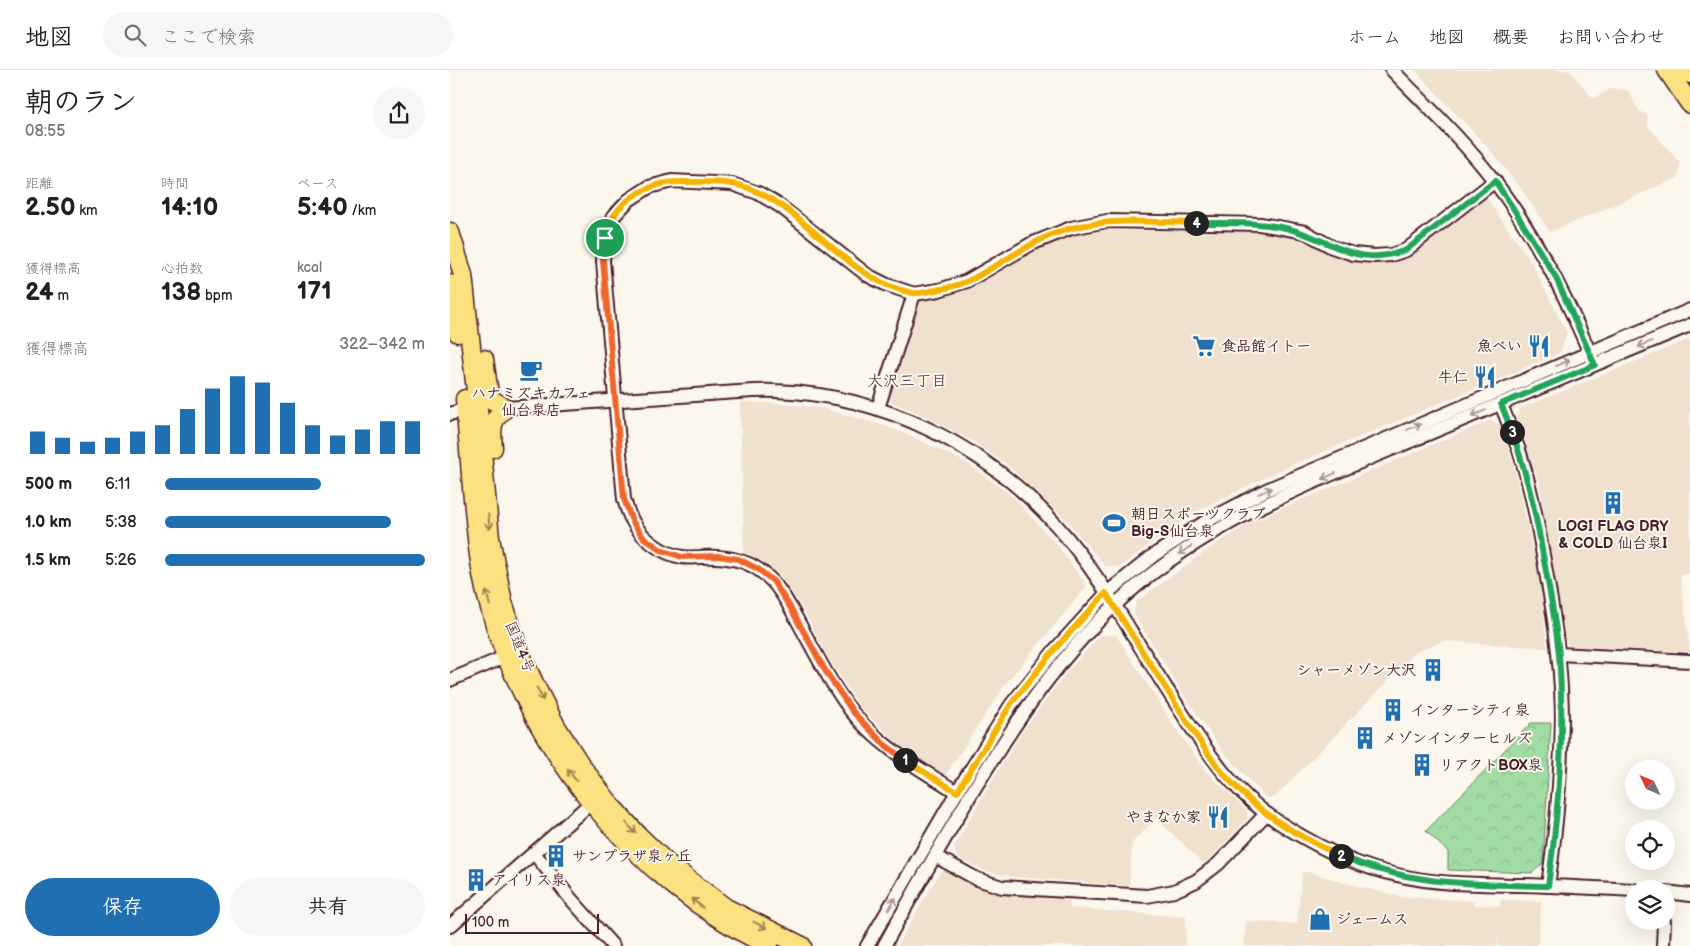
<!DOCTYPE html>
<html lang="ja">
<head>
<meta charset="utf-8">
<style>
  body { margin:0; font-family:"Balsamiq Sans","Klee One",sans-serif; background:#f6f6f6; color:#202124; height:100vh; display:flex; flex-direction:column; font-size:19px; white-space:nowrap }
  * { box-sizing:border-box; margin:0 }
  p { font-size:16px; color:#757577 }
  .icon { flex:none; width:28px; height:28px; fill:none; stroke:currentColor; stroke-width:2; stroke-linecap:round; stroke-linejoin:round }
  .map { position:relative; flex:1; overflow:hidden }
  .drawer { display:flex; flex-direction:column; background:#fff; width:450px }
  .drawer>* { flex:none }
  .needle { width:32px; rotate:314deg }
  .fabs { position:absolute; left:1175px; top:690px; display:grid; gap:10px }
  .fabs a { display:grid; place-items:center; width:50px; height:50px; border-radius:50%; background:#fff; box-shadow:0 5px 20px #0002; font-size:25px }
  .scale { position:absolute; left:15px; bottom:12px; width:134px; box-sizing:border-box; padding-left:5px; border:2px solid #4a1f2b; border-top:0; font-size:14px; line-height:18px; white-space:nowrap; color:#4a1f2b; -webkit-text-stroke:4px #fbf7ec; paint-order:stroke }
  .pin { position:absolute; display:grid; place-items:center; width:42px; height:42px; color:#fff; margin:-21px; border:2px solid #fff; border-radius:50%; box-shadow:0 1px 5px #0007 }
  .km { position:absolute; width:25px; height:25px; margin:-12px; border-radius:50%; background:#222; color:#fff; font-size:14px; line-height:25px; text-align:center }
  .round { display:grid; place-items:center; flex:none; width:52px; height:52px; border-radius:26px; background:#f6f6f6 }
  .headline { display:flex; align-items:center; justify-content:space-between; height:85px; padding:0 25px }
  h1 { font-size:28px; font-weight:700; line-height:38px }
  .metrics { display:grid; grid-template-columns:repeat(3,1fr); gap:8px; height:85px; padding:5px 25px }
  .metrics div { display:grid; align-content:center }
  .metrics b { font-size:25px; font-weight:700 }
  .metrics small { font-size:14px; font-weight:400 }
  .metrics p { font-size:14px }
  .chart { height:140px; padding:10px 25px }
  .chart p { display:flex; justify-content:space-between }
  .chart svg { width:100%; height:90px; margin-top:5px; stroke:#1f6fb2; stroke-width:6 }
  .cta { display:flex; gap:10px; margin-top:auto; padding:10px 25px }
  .cta a { flex:1; height:58px; border-radius:30px; background:#1f6fb2; color:#fff; font-size:20px; font-weight:700; line-height:58px; text-align:center }
  .cta a+a { background:#f6f6f6; color:#202124 }
  ul { padding:0 25px; list-style:none; font-size:16px }
  li { display:grid; grid-template-columns:80px 60px 1fr; align-items:center; height:38px }
  li i { height:12px; border-radius:6px; background:#1f6fb2 }
  header { display:flex; align-items:center; gap:30px; box-sizing:border-box; height:70px; padding:0 25px; background:#fff; border-bottom:1px solid #e0e0e0 }
  header strong { font-size:24px }
  nav { display:flex; gap:28px; margin-inline-start:auto; font-size:18px }
  .search { width:350px; height:45px; background:#f6f6f6; display:flex; align-items:center; gap:12px; box-sizing:border-box; padding:0 18px; border-radius:28px; color:#757577; font-size:19px }
  main { display:flex; flex:1; min-height:0 }
  .map>svg:first-child { display:block }
</style>
</head>
<body>
<header>
<strong>地図</strong>
<div class="search"><svg class="icon" aria-label="search" viewBox="0 0 24 24"><circle cx="10" cy="10" r="6"/><path d="M15 15l6 6"/></svg>ここで検索</div>
<nav><a>ホーム</a><a>地図</a><a>概要</a><a>お問い合わせ</a></nav>
</header>
<main>
<section class="drawer">
<div class="headline"><div><h1>朝のラン</h1><p>08:55</p></div><a class="round"><svg class="icon" aria-label="share" viewBox="0 0 24 24"><path d="M12 15V3M7 8l5-5 5 5M5 13v7h14v-7"/></svg></a></div>
<div class="metrics">
<div><p>距離</p><b>2.50<small> km</small></b></div>
<div><p>時間</p><b>14:10</b></div>
<div><p>ペース</p><b>5:40<small> /km</small></b></div>
</div>
<div class="metrics">
<div><p>獲得標高</p><b>24<small> m</small></b></div>
<div><p>心拍数</p><b>138<small> bpm</small></b></div>
<div><p>kcal</p><b>171</b></div>
</div>
<div class="chart"><p><span>獲得標高</span>322–342 m</p>
<svg viewBox="0 0 160 44" preserveAspectRatio="none"><path d="M5 44V33M15 44V36M25 44V38M35 44V36M45 44V33M55 44V30M65 44V22M75 44V12M85 44V6M95 44V9M105 44V19M115 44V30M125 44V35M135 44V32M145 44V28M155 44V28"/></svg>
</div>
<ul>
<li><b>500 m</b>6:11<i style="width:60%"></i></li>
<li><b>1.0 km</b>5:38<i style="width:87%"></i></li>
<li><b>1.5 km</b>5:26<i style="width:100%"></i></li>
</ul>
<div class="cta"><a>保存</a><a>共有</a></div>
</section>
<div class="map">
<svg width="1240" height="876" viewBox="0 0 1240 876">
  <defs>
    <pattern id="park-crowns" width="20" height="18" patternUnits="userSpaceOnUse" patternTransform="scale(1.25)"><rect width="20" height="18" fill="#a0dca3"/><path d="M2 6a3 3 0 1 1 6 0M12 15a3 3 0 1 1 6 0" fill="none" stroke="#8bbc8c"/></pattern>
  </defs>
  <rect width="100%" height="100%" fill="#fbf7ec"/>
  <filter id="ink" filterUnits="userSpaceOnUse"><feTurbulence type="fractalNoise" baseFrequency=".02" numOctaves="2"/><feDisplacementMap in="SourceGraphic" scale="10" xChannelSelector="R" yChannelSelector="G"/><feConvolveMatrix kernelMatrix="1 2 1 2 8 2 1 2 1" color-interpolation-filters="sRGB"/></filter>
  <g filter="url(#ink)">
    <g fill="#f0e0ce">
      <polygon points="965,0 1119,0 1141,26 1145,28 1162,18 1178,20 1189,41 1197,45 1198,56 1230,93 1228,108 1100,162 1073,121 1042,82"/>
      <polygon points="1035,126 1081,192 1117,263 1110,283 828,401 759,435 717,461 670,497 655,496 619,453 560,397 521,370 468,343 439,331 438,323 468,229 513,220 580,179 615,167 642,160 819,162 842,167 882,184 917,193 943,190 968,179"/>
      <polygon points="1240,269 1240,504 1230,505 1240,582 1120,576 1115,570 1089,413 1066,348 1071,338"/>
      <polygon points="290,332 339,334 376,339 432,355 461,366 517,393 564,428 607,475 637,516 557,612 494,707 444,670 410,637 377,586 353,539 330,505 311,491 294,483"/>
      <polygon points="1041,350 1050,355 1063,392 1090,510 1097,578 993,571 966,582 824,728 815,727 772,680 735,627 684,544 686,532 760,478 793,457 823,442"/>
      <polygon points="651,565 666,565 729,664 755,700 797,741 797,750 754,794 706,748 682,773 679,816 564,807 535,801 507,787 504,777 544,707 572,662 616,603"/>
      <polygon points="497,800 514,812 541,821 620,826 620,838 736,847 735,876 447,876 490,802"/>
      <polygon points="852,802 859,802 894,813 953,827 1024,831 1024,835 1050,836 1051,830 1092,831 1087,876 1048,876 1049,859 1047,876 795,876 796,851 847,854"/>
    </g>
    <polygon fill="url(#park-crowns)" stroke="#757e67" points="1081,653 1101,653 1093,793 1082,803 998,800 998,782 976,761"/>
    <g fill="none" stroke-linecap="round" stroke-linejoin="round">
      <defs>
        <g id="minor">
          <path d="M942 0C976 35 1016 73 1045 112 1086 166 1116 226 1142 288"/>
          <path d="M1051 334C1057 350 1063 365 1069 380 1082 420 1089 462 1096 502 1105 551 1112 600 1112 650 1111 705 1106 761 1098 816"/>
          <path d="M56 338 288 322C301 321 314 320 326 321 434 325 536 376 607 456 651 505 682 566 718 621 753 676 782 726 841 760 874 780 909 797 947 805 988 815 1031 814 1073 815 1110 816 1147 818 1184 820"/>
          <polyline points="428,338 464,224"/>
          <polyline points="0,344 16,339"/>
          <polyline points="1109,584 1240,591"/>
          <polyline points="0,610 64,583"/>
          <path d="M507 722C469 698 431 678 402 642 382 616 367 586 351 557 340 537 329 513 309 500 292 488 272 486 251 487 245 487 238 488 232 487 212 484 191 468 182 450 178 444 176 436 174 429L153 191 155 169 163 147 179 130 199 117 222 111 282 114 308 123 330 136 417 205 437 215 464 224 489 220 517 211 581 174 621 158 657 151 810 154 855 162 882 177 903 184 924 186 941 185 956 180 1045 111"/>
          <polyline points="84,783 120,828 163,876"/>
          <polyline points="485,786 527,809 552,817 697,826 724,821 746,811 768,794 816,744"/>
          <polyline points="1216,822 1240,825"/>
          <polyline points="0,856 142,732"/>
          <polyline points="417,876 507,722 561,635 605,580 657,523 704,485 755,452 816,420 1240,240"/>
          <path d="M434 876C462 825 491 775 521 724 565 652 612 581 677 524 758 453 857 414 956 373 1050 334 1145 295 1240 255"/>
          <polyline points="1213,876 1214,851"/>
        </g>
        <g id="highway">
          <polyline points="1217,0 1240,34"/>
          <polyline points="1237,0 1240,4"/>
          <polyline points="0,162 13,205 28,339 40,468 53,532 69,581 86,617 106,656 132,697 163,738 189,766 218,794 276,838 352,876"/>
          <polyline points="0,214 8,263"/>
          <path d="M34 289 39 324 42 330 56 338C39 352 42 358 43 378"/>
          <path d="M15 329C17 359 20 389 22 419 26 457 28 495 38 531 76 674 185 813 319 876"/>
        </g>
      </defs>
      <use href="#minor" stroke="#4a1f2b" stroke-width="16"/>
      <use href="#highway" stroke="#4a1f2b" stroke-width="21"/>
      <use href="#minor" stroke="#fbf7ec" stroke-width="12"/>
      <use href="#highway" stroke="#fbe180" stroke-width="18"/>
    </g>
    <defs><path id="oneway-shaft" d="M-6 0H5M1.5-3L5.5 0L1.5 3" fill="none" stroke-width="1.6" stroke-linecap="round" stroke-linejoin="round" transform="scale(1.25)"/></defs>
    <g stroke="#ab9695">
      <use href="#oneway-shaft" transform="translate(1195 274) rotate(157)"/>
      <use href="#oneway-shaft" transform="translate(1113 293) rotate(-24)"/>
      <use href="#oneway-shaft" transform="translate(1029 343) rotate(158)"/>
      <use href="#oneway-shaft" transform="translate(964 357) rotate(-22)"/>
      <use href="#oneway-shaft" transform="translate(879 406) rotate(156)"/>
      <use href="#oneway-shaft" transform="translate(815 421) rotate(-25)"/>
      <use href="#oneway-shaft" transform="translate(735 480) rotate(146)"/>
      <use href="#oneway-shaft" transform="translate(442 834) rotate(-60)"/>
    </g>
    <g stroke="#a28056">
      <use href="#oneway-shaft" transform="translate(39 452) rotate(84)"/>
      <use href="#oneway-shaft" transform="translate(38 528) rotate(-104)"/>
      <use href="#oneway-shaft" transform="translate(90 624) rotate(63)"/>
      <use href="#oneway-shaft" transform="translate(122 705) rotate(-126)"/>
      <use href="#oneway-shaft" transform="translate(181 758) rotate(48)"/>
      <use href="#oneway-shaft" transform="translate(247 833) rotate(-142)"/>
      <use href="#oneway-shaft" transform="translate(310 855) rotate(27)"/>
    </g>
  </g>
  <g fill="none" stroke-linecap="round" stroke-linejoin="round" filter="url(#ink)">
    <defs>
      <polyline id="split-1" points="155,168 153,191 174,429 182,451 193,467 211,480 232,487 268,486 288,489 308,499 323,511 340,537 376,602 403,642 434,674 455,690"/>
      <path id="split-2" d="M455 690 507 722 561 634 604 580 656 523C680 562 704 600 729 639 747 666 763 695 787 718 817 748 852 769 891 786"/>
      <path id="split-3" d="M891 786C960 816 1024 814 1098 816 1109 739 1115 662 1109 585 1106 553 1100 522 1094 491 1087 447 1077 404 1062 362"/>
      <path id="split-4" d="M746 153C775 153 803 152 831 157 880 166 901 200 956 180L1045 111 1063 138 1105 206 1145 295 1051 334 1062 362"/>
      <path id="split-5" d="M155 168C158 162 160 153 163 147 176 125 206 111 231 112 253 112 277 111 298 118 358 140 397 211 463 223 469 224 475 222 481 221 493 219 507 216 518 211 553 194 583 168 622 158 663 148 705 152 746 153"/>
    </defs>
    <use href="#split-1" stroke="#fff" stroke-width="10"/>
    <use href="#split-2" stroke="#fff" stroke-width="10"/>
    <use href="#split-3" stroke="#fff" stroke-width="10"/>
    <use href="#split-4" stroke="#fff" stroke-width="10"/>
    <use href="#split-5" stroke="#fff" stroke-width="10"/>
    <use href="#split-1" stroke="#f0652b" stroke-width="6"/>
    <use href="#split-2" stroke="#f5b400" stroke-width="6"/>
    <use href="#split-3" stroke="#22a559" stroke-width="6"/>
    <use href="#split-4" stroke="#22a559" stroke-width="6"/>
    <use href="#split-5" stroke="#f5b400" stroke-width="6"/>
  </g>
  <defs>
    <symbol id="supermarket-bare" viewBox="-9 -9 18 18"><path d="M-6-5.5h2.5l.6 2H6L4.5 2H-2.5L-4.4-4H-6ZM-1.5 3.2a1.3 1.3 0 1 0 .1 0ZM3 3.2a1.3 1.3 0 1 0 .1 0Z" fill="#1f6fb2" stroke="#fbf7ec" stroke-width="2.5" paint-order="stroke"/></symbol>
    <symbol id="restaurant-bare" viewBox="-9 -9 18 18"><path d="M-5-6h1v4h1v-4h1v4h1v-4h1v5L-1.5 .5V6h-2V.5L-5-1ZM5-6V6H3V1.5H1.5Q1.5-4 5-6Z" fill="#1f6fb2" stroke="#fbf7ec" stroke-width="2.5" paint-order="stroke"/></symbol>
    <symbol id="cafe-bare" viewBox="-9 -9 18 18"><path d="M-5.5-4.5H6V0H3Q3 3.5 0 3.5H-2.5Q-5.5 3.5-5.5 0ZM3-3.2v2h1.7v-2ZM-6 4.5H4V6H-6Z" fill="#1f6fb2" stroke="#fbf7ec" stroke-width="2.5" paint-order="stroke"/></symbol>
    <symbol id="building-bare" viewBox="-9 -9 18 18"><path d="M-4-6H4V6H1V3H-1V6H-4ZM-2.5-4.3h1.7v1.8h-1.7ZM.8-4.3h1.7v1.8H.8ZM-2.5-1h1.7V.8h-1.7ZM.8-1h1.7V.8H.8Z" fill="#1f6fb2" stroke="#fbf7ec" stroke-width="2.5" paint-order="stroke"/></symbol>
    <symbol id="stadium-bare" viewBox="-9 -9 18 18"><path d="M0-5a6.5 5 0 1 0 0 10a6.5 5 0 1 0 0-10ZM-3.5-1.8h7v3.6h-7Z" fill="#1f6fb2" stroke="#fbf7ec" stroke-width="2.5" paint-order="stroke"/></symbol>
    <symbol id="shop-bare" viewBox="-9 -9 18 18"><path d="M-5-2.5h2.3a2.7 3.5 0 0 1 5.4 0H5L5.5 6h-11ZM-1.5-2.5h3a1.5 2.3 0 0 0-3 0Z" fill="#1f6fb2" stroke="#fbf7ec" stroke-width="2.5" paint-order="stroke"/></symbol>
  </defs>
  <g fill-rule="evenodd">
    <use href="#supermarket-bare" x="738" y="260" width="32" height="32"/>
    <use href="#restaurant-bare" x="1073" y="260" width="32" height="32"/>
    <use href="#cafe-bare" x="65" y="284" width="32" height="32"/>
    <use href="#restaurant-bare" x="1019" y="291" width="32" height="32"/>
    <use href="#building-bare" x="1147" y="417" width="32" height="32"/>
    <use href="#stadium-bare" x="648" y="437" width="32" height="32"/>
    <use href="#building-bare" x="967" y="584" width="32" height="32"/>
    <use href="#building-bare" x="927" y="624" width="32" height="32"/>
    <use href="#building-bare" x="899" y="652" width="32" height="32"/>
    <use href="#building-bare" x="956" y="679" width="32" height="32"/>
    <use href="#restaurant-bare" x="752" y="731" width="32" height="32"/>
    <use href="#building-bare" x="90" y="770" width="32" height="32"/>
    <use href="#building-bare" x="10" y="794" width="32" height="32"/>
    <use href="#shop-bare" x="854" y="833" width="32" height="32"/>
  </g>
  <g text-anchor="middle" stroke-width="4" stroke-linejoin="round" paint-order="stroke">
    <g font-size="15" font-weight="bold" fill="#4a1f2b" stroke="#fbf7ec" text-anchor="start">
      <text x="771" y="281">食品館イトー</text>
      <text x="1072" y="281" text-anchor="end">魚べい</text>
      <text x="1018" y="312" text-anchor="end">牛仁</text>
      <text x="81" y="328" text-anchor="middle">ハナミズキカフェ<tspan x="81" dy="17">仙台泉店</tspan></text>
      <text x="681" y="449">朝日スポーツクラブ<tspan x="681" dy="17">Big-S仙台泉</tspan></text>
      <text x="1163" y="461" text-anchor="middle">LOGI FLAG DRY<tspan x="1163" dy="17">&amp; COLD 仙台泉I</tspan></text>
      <text x="966" y="605" text-anchor="end">シャーメゾン大沢</text>
      <text x="960" y="645">インターシティ泉</text>
      <text x="932" y="673">メゾンインターヒルズ</text>
      <text x="989" y="700">リアクトBOX泉</text>
      <text x="751" y="752" text-anchor="end">やまなか家</text>
      <text x="122" y="791">サンプラザ泉ヶ丘</text>
      <text x="42" y="815">アイリス泉</text>
      <text x="886" y="854">ジェームス</text>
    </g>
    <g font-size="15" fill="#4a1f2b" stroke="#fbf7ec">
      <text transform="translate(70 577) rotate(68)" y="5">国道4号</text>
    </g>
    <g font-size="16" fill="#4a1f2b" stroke="#fbf7ec">
      <text x="457" y="316">大沢三丁目</text>
    </g>
  </g>
</svg>
<div class="fabs">
<a><svg class="needle" viewBox="-14 -14 28 28"><path d="M0-13l5 13h-10z" fill="#e53935"/><path d="M0 13l5-13h-10z" fill="#757577"/></svg></a>
<a><svg class="icon" aria-label="locate" viewBox="0 0 24 24"><circle cx="12" cy="12" r="6"/><path d="M12 2v4M12 18v4M2 12h4M18 12h4"/></svg></a>
<a><svg class="icon" aria-label="layers" viewBox="0 0 24 24"><path d="M12 4l9 5-9 5-9-5zM3 14l9 5 9-5"/></svg></a>
</div>
<div class="scale">100 m</div>
<div class="pin" style="left:155px;top:168px;background:#1e9e55"><svg class="icon" aria-label="arrive" viewBox="0 0 24 24"><path d="M6 21V4h12l-3 4 3 4H6"/></svg></div>
<b class="km" style="left:455px;top:690px">1</b>
<b class="km" style="left:891px;top:786px">2</b>
<b class="km" style="left:1062px;top:362px">3</b>
<b class="km" style="left:746px;top:153px">4</b>
</div>
</main>
</body>
</html>
